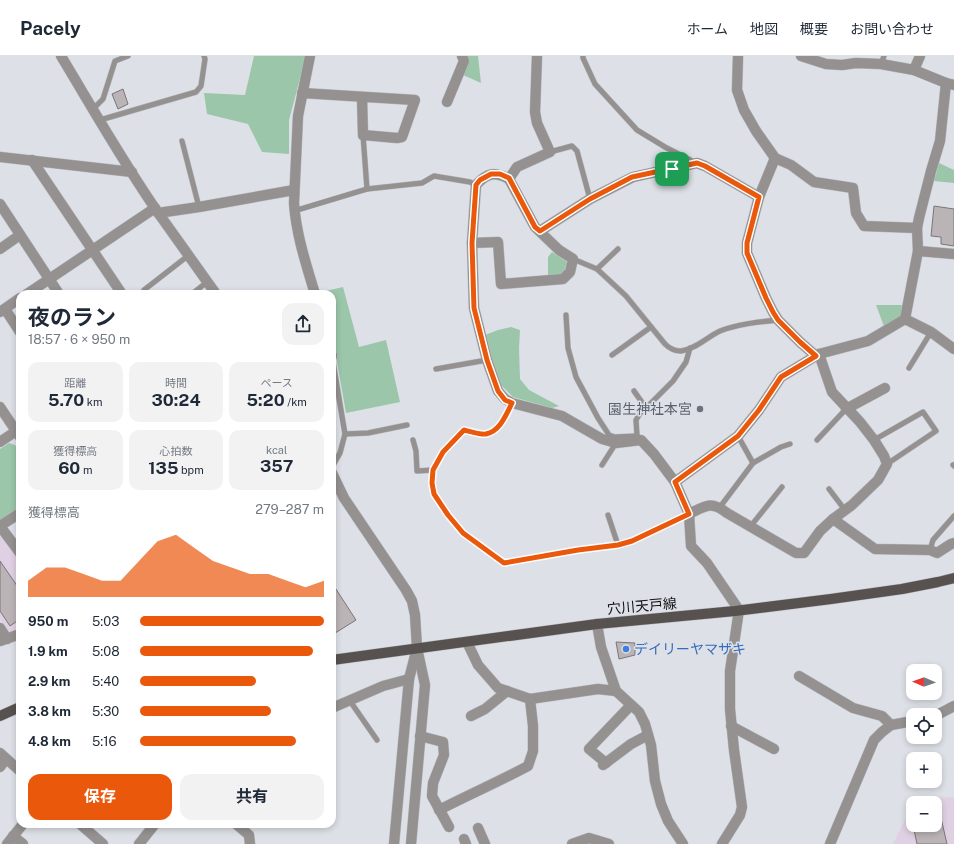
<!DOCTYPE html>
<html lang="ja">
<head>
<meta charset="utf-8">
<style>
  body { margin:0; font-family:"Public Sans","Noto Sans JP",sans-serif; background:#f2f2f3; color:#1f2937; height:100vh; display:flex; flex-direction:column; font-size:15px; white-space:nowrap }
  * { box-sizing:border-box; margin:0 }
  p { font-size:13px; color:#747a83 }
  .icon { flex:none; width:22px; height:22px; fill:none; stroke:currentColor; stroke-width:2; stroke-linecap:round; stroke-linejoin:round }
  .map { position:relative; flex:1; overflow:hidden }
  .drawer { position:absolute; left:16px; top:234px; width:320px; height:538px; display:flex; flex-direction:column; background:#fff; border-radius:12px; box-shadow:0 2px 6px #0003 }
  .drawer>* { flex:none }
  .needle { width:26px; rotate:272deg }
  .controls { position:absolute; left:906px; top:608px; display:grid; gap:8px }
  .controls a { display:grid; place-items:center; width:36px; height:36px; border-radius:8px; background:#fff; box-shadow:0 2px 6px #0003; font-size:20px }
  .pin { position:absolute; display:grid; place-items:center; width:34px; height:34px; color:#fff; margin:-17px; border-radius:8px; box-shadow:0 2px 6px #0006 }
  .round { display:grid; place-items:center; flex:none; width:42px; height:42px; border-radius:12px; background:#f2f2f3 }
  .overview { display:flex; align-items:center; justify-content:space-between; height:68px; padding:0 12px }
  h1 { font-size:22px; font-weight:700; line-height:30px }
  .metrics { display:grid; grid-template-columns:repeat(3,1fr); gap:6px; height:68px; padding:4px 12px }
  .metrics div { display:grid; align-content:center; border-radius:10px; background:#f2f2f3; text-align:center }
  .metrics b { font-size:17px; font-weight:700 }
  .metrics small { font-size:11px; font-weight:400 }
  .metrics p { font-size:11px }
  .chart { height:112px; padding:8px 12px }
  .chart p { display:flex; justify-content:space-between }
  .chart svg { width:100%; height:72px; margin-top:4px; fill:#ea580c; opacity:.7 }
  .primary-button { display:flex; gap:8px; margin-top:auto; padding:8px 12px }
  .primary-button a { flex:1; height:46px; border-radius:12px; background:#ea580c; color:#fff; font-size:16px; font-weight:700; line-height:46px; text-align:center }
  .primary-button a+a { background:#f2f2f3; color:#1f2937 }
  ul { padding:0 12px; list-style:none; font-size:13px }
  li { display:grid; grid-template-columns:64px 48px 1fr; align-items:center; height:30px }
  li i { height:10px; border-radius:5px; background:#ea580c }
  header { display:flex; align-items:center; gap:24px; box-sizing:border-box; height:56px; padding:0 20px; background:#fff; border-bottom:1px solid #e0e1e3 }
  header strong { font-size:19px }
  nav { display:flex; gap:22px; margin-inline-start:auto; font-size:14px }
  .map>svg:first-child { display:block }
</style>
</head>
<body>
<header>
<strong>Pacely</strong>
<nav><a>ホーム</a><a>地図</a><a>概要</a><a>お問い合わせ</a></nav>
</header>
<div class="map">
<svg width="954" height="788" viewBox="0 0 954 788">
  <rect width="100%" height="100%" fill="#dde0e6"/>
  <g fill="#e0d0e3">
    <polygon points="0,478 20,501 20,574 15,577 8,575 0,563"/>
    <polygon points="954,741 954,788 893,788 909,756 913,754 913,769 935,769 935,747 924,747 931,742"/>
  </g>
  <g fill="#9bc6aa">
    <polygon points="254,0 306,0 289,64 289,98 262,96 248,68 207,58 204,37 245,39"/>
    <polygon points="466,0 478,0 481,27 463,19"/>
    <polygon points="939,107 954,114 954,127 934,125"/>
    <polygon points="552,196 567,206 564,216 559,221 548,221 548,201"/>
    <polygon points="343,231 359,291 386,284 400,346 346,357 336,300 332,286 332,238 317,238 317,237"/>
    <polygon points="876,249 902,249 900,265 885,273"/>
    <polygon points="511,271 520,274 519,292 520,323 529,334 559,350 552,352 513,341 499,327 485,279 498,274"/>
    <polygon points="9,387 15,389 20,396 20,452 0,466 0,393"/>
  </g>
  <g fill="#bbb4b6" stroke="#7c7577">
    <polygon points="123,33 128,48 118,53 112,38"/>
    <polygon points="934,150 954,153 954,190 941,188 941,181 931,180"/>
    <polygon points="0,505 20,534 20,563 10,570 0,555"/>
    <polygon points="332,527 356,564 332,579"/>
    <polygon points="616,586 635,587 635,599 619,603"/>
    <polygon points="935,749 938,749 947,788 917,788 913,769 935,769"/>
  </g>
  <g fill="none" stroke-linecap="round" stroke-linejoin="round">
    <defs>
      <g id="service">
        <polyline points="583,0 583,2 595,28 637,74 665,91 694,106"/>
        <polyline points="881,8 884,0"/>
        <polyline points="93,53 103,43 115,5 128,0"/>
        <polyline points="100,64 196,36 201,30 205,3 204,0"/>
        <polyline points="363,79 367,133"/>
        <polyline points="182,85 199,151"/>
        <polyline points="550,96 572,90 577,95 590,143"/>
        <polyline points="294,155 367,133 422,127 434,120 470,126 476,129"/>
        <path d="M573 203 597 213 626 240 665 288C670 293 674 295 681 295 696 293 707 281 720 275 738 268 758 266 778 264"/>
        <polyline points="597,213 618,193"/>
        <polyline points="144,234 189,199"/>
        <polyline points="192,238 207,226"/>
        <polyline points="566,259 568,292 576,321 598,362 609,379 615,381 636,380"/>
        <polyline points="612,299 651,271"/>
        <polyline points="909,312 931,276"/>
        <polyline points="436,313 487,304"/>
        <polyline points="634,335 646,352"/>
        <path d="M512 347C506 359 500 375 486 378 482 379 468 375 464 374L443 396 433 414 432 427 434 438 448 459 463 477 504 507 578 494 618 489 632 485 689 458"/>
        <polyline points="345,378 368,377 407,369"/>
        <polyline points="738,380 753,407"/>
        <polyline points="639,382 637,380 636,364 641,356 646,352 673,325 686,306 690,292"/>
        <polyline points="413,384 416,395 417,415 433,414"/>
        <polyline points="817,384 846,353"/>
        <polyline points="874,384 923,356 936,375 887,408"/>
        <polyline points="602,409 616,387"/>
        <polyline points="953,409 954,410"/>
        <polyline points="332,411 340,397 345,378 332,300"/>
        <polyline points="829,433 845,454"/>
        <polyline points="720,451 753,407 781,391 790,388"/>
        <polyline points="608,459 618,489"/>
        <polyline points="750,471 782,431"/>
        <polyline points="930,494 933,484 954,460"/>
        <polyline points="350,645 377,684"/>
      </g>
      <g id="minor">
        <path d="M310 0 298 60 294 147C296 178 306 208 315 238"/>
        <polyline points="738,0 737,34 744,54 756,75 775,102 791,109 814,126 853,132 856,157 864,170 917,172"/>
        <polyline points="801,0 826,8 842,9 856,7 881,8 914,14 946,27 954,29"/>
        <polyline points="914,14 920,0"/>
        <polyline points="946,27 940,85 931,115 919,162 917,172 918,195 905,263 931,276 954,293"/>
        <polyline points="302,37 415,44 402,81 397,82 363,79 362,41"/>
        <polyline points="447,46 464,5 462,0"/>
        <polyline points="0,101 132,116"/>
        <polyline points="775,102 759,141 747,187 747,197 766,242 773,256 778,264 800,286 816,300"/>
        <polyline points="32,104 122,238"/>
        <path d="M509 123C494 115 487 117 476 129L472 187 474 252 487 304 498 335 505 343 512 347 562 360 602 383 616 387 641 384 654 398 675 426 689 458 691 490 707 507 739 554 730 615V653L734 694 742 751 740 759 722 788"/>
        <polyline points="0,148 59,238"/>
        <polyline points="158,157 199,151 294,134"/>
        <polyline points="540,175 590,143 633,121 697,107 705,110 759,141"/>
        <polyline points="472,187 498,186 501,228 563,223 570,216 573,203 559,194 535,171 509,123 517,111 550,96 537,67 535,56 537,0"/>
        <polyline points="0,193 20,179"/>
        <polyline points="918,195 954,198"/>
        <polyline points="27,238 155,152"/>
        <polyline points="5,253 20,276"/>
        <polyline points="0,256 20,242"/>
        <polyline points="332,299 332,300"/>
        <polyline points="846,353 885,332"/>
        <polyline points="0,386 16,375"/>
        <polyline points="675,426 738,380 759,354 781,321 819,298 868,285 905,263"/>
        <path d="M689 458C705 450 711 444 727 457L796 497H804L820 475 833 463 852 449 878 424 887 408 884 400 874 384 860 366 832 336 819 298"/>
        <polyline points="833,463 875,493 930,494 937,497 951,488 954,487"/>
        <polyline points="0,470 20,497"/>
        <polyline points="0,470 20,457"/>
        <polyline points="0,572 7,583"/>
        <polyline points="0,585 20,578"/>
        <polyline points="467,586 478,609 498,632 530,643 598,633 616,635"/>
        <polyline points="799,620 853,652 882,660 891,669 913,665"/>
        <polyline points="332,652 383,630 409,623"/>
        <polyline points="935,660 954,650"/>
        <polyline points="731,670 774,693"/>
        <polyline points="420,680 443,686 444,699 433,727 432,740 449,771"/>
        <polyline points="0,697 20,715"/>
        <polyline points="606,707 589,693 631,649"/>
        <polyline points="603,709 631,688 648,679"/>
        <polyline points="0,711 6,703"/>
        <path d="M439 754C468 739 498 726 528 710L533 695V670L530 643"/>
        <polyline points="80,768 103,788"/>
        <polyline points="236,768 249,779 250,788"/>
        <polyline points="478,772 485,788"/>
        <polyline points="13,780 23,788"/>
        <polyline points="464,783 466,788"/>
        <polyline points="7,788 23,768"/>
        <polyline points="139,788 155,768"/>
        <polyline points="572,788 589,782 609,788"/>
        <polyline points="830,788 874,684 882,676 891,669"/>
      </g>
      <g id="tertiary">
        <path d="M61 0C93 53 124 108 159 158 178 185 197 211 216 238"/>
        <polyline points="0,351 20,381"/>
        <polyline points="332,417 344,442 406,534 412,545 415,559 417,592 425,629 411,788"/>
        <polyline points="597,568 601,591 616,635 639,656 645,668 651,689 655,725 661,748 668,765 683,788"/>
        <polyline points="471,660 485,653 507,635"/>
        <polyline points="394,788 409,623 416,596"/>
      </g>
      <g id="primary">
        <polyline points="332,604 597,568 735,555 831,543 902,533 938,526 954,522"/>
        <polyline points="0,660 20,651"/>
      </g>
    </defs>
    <use href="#service" stroke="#b8bbc0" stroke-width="6"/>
    <use href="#minor" stroke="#b8bbc0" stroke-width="11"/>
    <use href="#tertiary" stroke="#b8bbc0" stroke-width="11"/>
    <use href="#primary" stroke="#b8bbc0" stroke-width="11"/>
    <use href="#service" stroke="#949190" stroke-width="5"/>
    <use href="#minor" stroke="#949190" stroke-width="10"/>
    <use href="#tertiary" stroke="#949190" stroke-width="10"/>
    <use href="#primary" stroke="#575150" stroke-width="10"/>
  </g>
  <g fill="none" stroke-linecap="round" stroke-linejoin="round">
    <defs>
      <path id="route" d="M697 107 705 110 759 141 747 187V197L766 242 773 256 778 264 800 286 816 300 781 321 759 354 738 380 675 426 689 458 632 485 618 489 578 494 504 507 463 477 448 459 434 438 432 427 433 414 443 396 464 374C468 375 482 379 486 378 500 375 506 359 512 347L505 344 498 335 487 304 474 252 472 187 476 129 480 124 491 118H500L509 122 535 171 540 175 590 143 632 121Z"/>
    </defs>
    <use href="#route" stroke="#fff" stroke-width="8"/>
    <use href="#route" stroke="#ea580c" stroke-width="5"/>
  </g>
  <circle fill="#6b7280" stroke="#dde0e6" stroke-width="1.5" cx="700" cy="353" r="4"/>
  <circle fill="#3f7fe0" stroke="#dde0e6" stroke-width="1.5" cx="626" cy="593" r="4"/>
  <g text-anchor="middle" stroke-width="3" stroke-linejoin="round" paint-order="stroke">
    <g font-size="14" fill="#5b616d" stroke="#dde0e6" text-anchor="end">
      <text x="692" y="358">園生神社本宮</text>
    </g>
    <g font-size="14" fill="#0f1012" stroke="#dde0e6">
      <text transform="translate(642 550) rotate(-5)" y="5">穴川天戸線</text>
    </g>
    <g font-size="14" fill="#366cbe" stroke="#dde0e6" text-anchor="start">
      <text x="634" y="598">デイリーヤマザキ</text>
    </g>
  </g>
</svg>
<div class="controls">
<a><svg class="needle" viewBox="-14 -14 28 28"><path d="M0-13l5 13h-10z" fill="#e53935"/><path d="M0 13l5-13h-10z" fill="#747a83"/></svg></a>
<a><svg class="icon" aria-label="locate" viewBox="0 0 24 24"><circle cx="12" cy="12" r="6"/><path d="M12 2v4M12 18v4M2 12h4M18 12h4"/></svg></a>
<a>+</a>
<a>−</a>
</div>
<div class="pin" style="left:672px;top:113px;background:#1e9e55"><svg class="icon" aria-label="arrive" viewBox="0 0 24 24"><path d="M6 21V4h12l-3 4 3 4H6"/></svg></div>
<section class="drawer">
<div class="overview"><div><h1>夜のラン</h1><p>18:57 · 6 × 950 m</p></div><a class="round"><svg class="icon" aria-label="share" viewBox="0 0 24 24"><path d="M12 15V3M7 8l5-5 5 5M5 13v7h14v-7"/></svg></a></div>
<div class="metrics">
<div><p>距離</p><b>5.70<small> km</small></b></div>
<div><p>時間</p><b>30:24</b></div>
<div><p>ペース</p><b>5:20<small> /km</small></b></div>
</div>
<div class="metrics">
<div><p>獲得標高</p><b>60<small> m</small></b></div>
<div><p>心拍数</p><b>135<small> bpm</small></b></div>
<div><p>kcal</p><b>357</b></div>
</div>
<div class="chart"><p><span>獲得標高</span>279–287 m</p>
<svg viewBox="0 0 160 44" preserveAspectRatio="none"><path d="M0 44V34L10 26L20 26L30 30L40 34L50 34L60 22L70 10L80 6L90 14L100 22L110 26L120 30L130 30L140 34L150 38L160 34V44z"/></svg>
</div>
<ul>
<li><b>950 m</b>5:03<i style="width:100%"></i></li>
<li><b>1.9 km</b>5:08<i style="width:94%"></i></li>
<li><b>2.9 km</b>5:40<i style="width:63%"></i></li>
<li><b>3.8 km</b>5:30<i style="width:71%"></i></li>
<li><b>4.8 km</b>5:16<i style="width:85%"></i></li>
</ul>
<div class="primary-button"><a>保存</a><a>共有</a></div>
</section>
</div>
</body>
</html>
